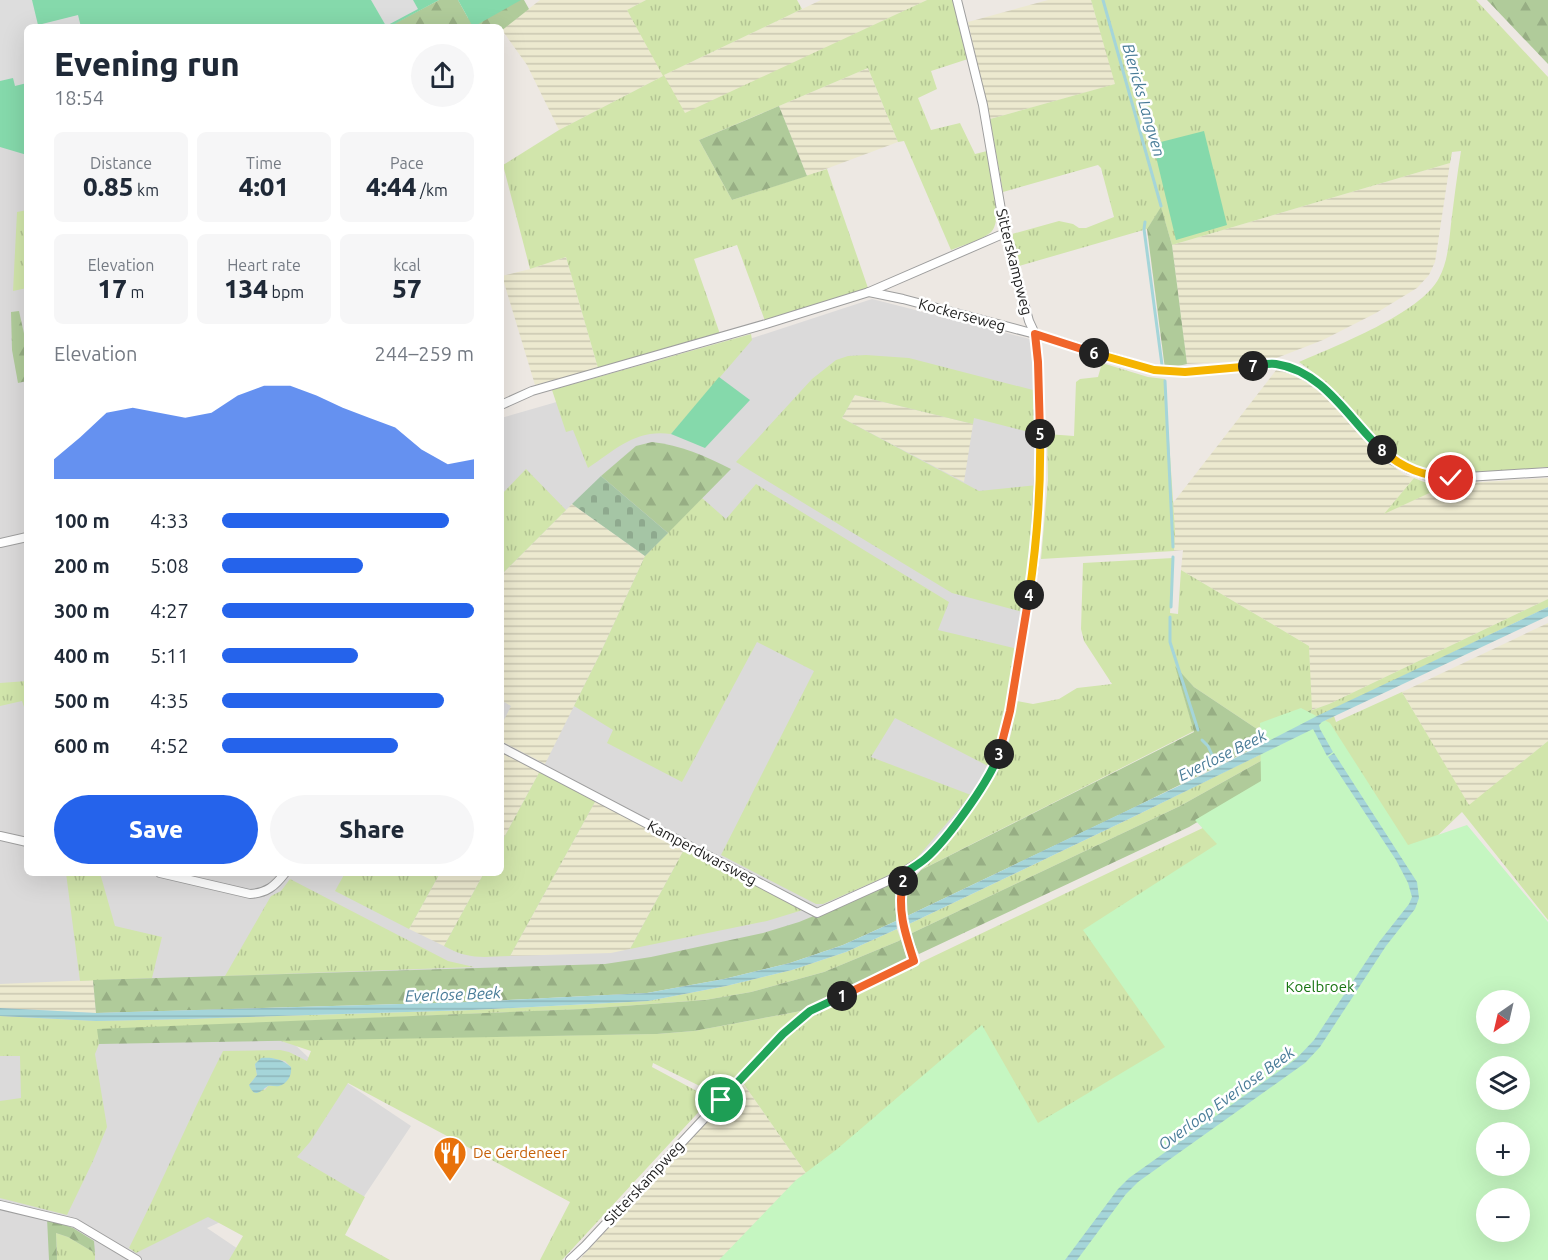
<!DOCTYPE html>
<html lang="en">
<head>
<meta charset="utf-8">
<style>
  body { margin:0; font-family:Ubuntu,sans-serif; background:#f6f6f7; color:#1f2937; height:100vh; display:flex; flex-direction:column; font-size:22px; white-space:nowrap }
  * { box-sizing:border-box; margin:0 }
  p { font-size:20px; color:#747a83 }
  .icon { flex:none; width:33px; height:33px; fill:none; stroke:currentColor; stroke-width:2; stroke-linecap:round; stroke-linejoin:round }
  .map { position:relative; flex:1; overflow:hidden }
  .sheet { position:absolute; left:24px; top:24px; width:480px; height:852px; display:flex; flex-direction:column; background:#fff; border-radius:9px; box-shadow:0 6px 24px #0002 }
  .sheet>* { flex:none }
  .needle { width:39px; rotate:214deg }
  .tools { position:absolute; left:1476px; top:990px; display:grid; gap:12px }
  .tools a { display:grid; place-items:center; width:54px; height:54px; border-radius:50%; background:#fff; box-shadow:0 6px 24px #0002; font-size:30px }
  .pin { position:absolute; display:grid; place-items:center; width:51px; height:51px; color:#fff; margin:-26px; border:3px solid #fff; border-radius:50%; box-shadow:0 2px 6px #0007 }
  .km { position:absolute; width:30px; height:30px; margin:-15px; border-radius:50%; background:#222; color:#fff; font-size:16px; line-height:30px; text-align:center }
  .round { display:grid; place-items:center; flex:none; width:63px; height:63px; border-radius:32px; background:#f6f6f7 }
  .summary { display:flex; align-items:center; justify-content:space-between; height:102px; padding:0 30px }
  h1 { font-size:33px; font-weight:800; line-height:45px }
  .stats { display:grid; grid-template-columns:repeat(3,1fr); gap:9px; height:102px; padding:6px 30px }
  .stats div { display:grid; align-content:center; border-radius:9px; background:#f6f6f7; text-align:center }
  .stats b { font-size:26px; font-weight:800 }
  .stats small { font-size:16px; font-weight:400 }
  .stats p { font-size:16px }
  .chart { height:168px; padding:12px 30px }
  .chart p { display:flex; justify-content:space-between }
  .chart svg { width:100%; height:108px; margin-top:6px; fill:#2563eb; opacity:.7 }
  .cta { display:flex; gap:12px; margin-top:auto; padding:12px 30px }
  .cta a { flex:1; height:69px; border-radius:36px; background:#2563eb; color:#fff; font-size:24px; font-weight:800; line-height:69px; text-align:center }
  .cta a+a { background:#f6f6f7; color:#1f2937 }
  ul { padding:0 30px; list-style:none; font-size:20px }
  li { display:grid; grid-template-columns:96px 72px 1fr; align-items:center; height:45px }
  li i { height:15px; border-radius:8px; background:#2563eb }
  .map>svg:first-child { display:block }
</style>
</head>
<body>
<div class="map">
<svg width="1548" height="1260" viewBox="0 0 1548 1260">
  <defs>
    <pattern id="farmland-rules" width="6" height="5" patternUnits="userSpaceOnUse" patternTransform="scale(1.5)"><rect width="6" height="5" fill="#ece9cf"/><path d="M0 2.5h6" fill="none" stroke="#cac7b1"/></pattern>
    <pattern id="grass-tufts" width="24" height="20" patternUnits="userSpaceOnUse" patternTransform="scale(1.5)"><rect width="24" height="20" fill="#d1e5ab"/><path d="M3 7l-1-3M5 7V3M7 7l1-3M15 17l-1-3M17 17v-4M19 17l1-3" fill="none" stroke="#b3c493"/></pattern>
    <pattern id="forest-firs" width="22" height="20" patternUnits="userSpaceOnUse" patternTransform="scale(1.5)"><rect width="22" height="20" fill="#b0cb9a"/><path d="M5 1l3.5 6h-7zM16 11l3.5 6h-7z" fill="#97ae84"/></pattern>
    <pattern id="cemetery-stones" width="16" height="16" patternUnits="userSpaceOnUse" patternTransform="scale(1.5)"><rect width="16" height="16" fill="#a5c5a5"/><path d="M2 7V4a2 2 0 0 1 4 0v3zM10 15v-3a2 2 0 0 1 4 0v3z" fill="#8ea98e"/></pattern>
    <pattern id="water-rules" width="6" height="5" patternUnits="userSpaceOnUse" patternTransform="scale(1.5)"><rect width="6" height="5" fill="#a5d5d9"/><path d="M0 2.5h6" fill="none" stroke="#8eb6ba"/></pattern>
  </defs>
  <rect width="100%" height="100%" fill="#ede8e3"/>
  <polygon fill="#dbdada" points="0,0 27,27 27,873 501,873 501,418 560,401 872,299 1030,339 1038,419 1035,525 1021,646 999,740 968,806 918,859 859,907 637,974 226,980 308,1057 411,1126 361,1201 265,1202 207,1228 244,1253 239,1260 0,1260"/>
  <g fill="url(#farmland-rules)">
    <polygon points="540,0 646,0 627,10 664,75 821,0 927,0 685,114 663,76 559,130 527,65 502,30"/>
    <polygon points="1048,0 1091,0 1116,84 990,119 968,22"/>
    <polygon points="868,68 898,142 807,176 779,106"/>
    <polygon points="1450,163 1435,262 1429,275 1417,288 1376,313 1323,340 1274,359 1187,364 1172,245"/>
    <polygon points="566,257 598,368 535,385 502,276 530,269"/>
    <polygon points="1277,369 1292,371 1308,381 1332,401 1383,459 1405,475 1414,478 1385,513 1449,484 1548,478 1548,599 1329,704 1311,710 1309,646 1181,570 1183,550 1174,551 1173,503"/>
    <polygon points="855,395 973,424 964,482 842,418"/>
    <polygon points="572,504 645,556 600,654 545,764 501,741 501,726 511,706 501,700 501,575"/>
    <polygon points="1548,623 1548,741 1469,806 1402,692"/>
    <polygon points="505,752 540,771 501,843 501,760"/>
    <polygon points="596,800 686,846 630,949 611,953 510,956"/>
    <polygon points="440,873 484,873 444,946 409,929"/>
    <polygon points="93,980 96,1013 0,1008 0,984"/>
    <polygon points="743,1083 808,1176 727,1260 579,1260"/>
  </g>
  <g fill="url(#grass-tufts)" fill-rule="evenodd">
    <path d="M646 0H797L802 9 664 75 685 113 927 0H953L968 59 931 71 937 89 918 98 931 130 960 123 975 154 987 151C990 168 1005 222 990 233 980 241 963 245 951 250L904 141 898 142 868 68 699 140 732 200 827 169 868 288 765 321 737 245 694 259 720 334 598 368 566 257 530 269 503 165 559 130 663 76 627 10Z"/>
    <path d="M1091 0H1476L1548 77V467C1512 470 1442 482 1411 466 1394 457 1381 444 1368 430 1346 407 1327 380 1299 362 1336 346 1421 313 1439 278 1448 261 1449 242 1451 224 1454 200 1457 175 1461 151L1452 152 1450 163 1172 245 1161 208 1147 229 1019 266 1012 234 1059 221 1073 224 1079 228H1086L1114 217 1101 168 1098 165 1003 192 990 119 1115 84Z"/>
    <polygon points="27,210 27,288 13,291 17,212"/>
    <path d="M751 334 752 340 671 434C636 429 616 449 588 468L573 430 566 432 552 390Z"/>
    <polygon points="866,355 909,358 1033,390 1037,434 974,418 973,424 855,395 842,418 979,491 1037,485 1034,545 1026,613 952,593 736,462 812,379 836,360 848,356"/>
    <polygon points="1102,363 1148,377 1165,379 1175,531 1174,551 1041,559 1048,480 1047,434 1074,436 1076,382 1080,379 1098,377"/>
    <polygon points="526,469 566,510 501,575 501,495"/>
    <polygon points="1414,478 1424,482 1449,484 1384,514"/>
    <polygon points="756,484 949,602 938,630 1018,649 996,749 988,766 895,718 871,757 971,795 916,859 883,878 823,904 816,904 721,855 814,671 757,642 682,782 607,743 613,730 574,706 600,654 645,556 702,498 726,519"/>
    <path d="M1173 558 1170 613 1178 614 1181 570 1309 646 1312 710 1329 704 1548 599V607L1309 721 1311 710 1260 731 1194 687 1176 668 1194 731 921 870C953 834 988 797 1006 750 1012 735 1014 717 1017 701L1033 704 1059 699 1077 688 1112 684 1084 641 1081 629 1083 563Z"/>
    <polygon points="27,681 27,716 22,701 0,706 0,683"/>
    <polygon points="1402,692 1469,805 1548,741 1548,920 1462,812 1407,865 1322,722 1334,716 1336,722"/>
    <polygon points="1310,730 1311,733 1180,806 910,934 907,925 1131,818"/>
    <path d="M540 771 596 800 510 956C482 957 469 960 444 946L484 873H501V843Z"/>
    <path d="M1209 825 1232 865 1174 1051 1044 1125 808 1176 743 1083C766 1058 788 1031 817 1012Z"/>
    <polygon points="686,846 806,909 767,921 630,949"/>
    <polygon points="66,873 100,873 115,926 162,937 152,978 80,981"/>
    <polygon points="345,873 440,873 409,929 335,891"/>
    <polygon points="290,879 448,961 474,967 225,976 271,896 281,891"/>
    <polygon points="897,929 901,940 824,972 751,992 705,1000 582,1009 98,1030 99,1044 95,1054 107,1127 93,1161 67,1215 0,1198 0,1101 21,1098 20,1056 0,1056 0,1016 96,1021 186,1019 472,1010 648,1001 726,986 792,970 846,952"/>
    <path d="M801 1011 780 1031 725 1091 716 1094 653 1063 652 1067 706 1096 707 1103 562 1260H540L570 1202 348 1083 310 1142 297 1157 365 1197 345 1235 390 1260H229L243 1236 208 1217 136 1253 129 1248C162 1183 190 1116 223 1051L280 1050 289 1052 307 1061 311 1051 278 1040 657 1034 694 1031ZM270 1058 285 1061 291 1067 279 1086H268L265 1090 249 1085 257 1075 255 1064Z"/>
    <polygon points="56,1233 68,1237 95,1253 95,1260 57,1260"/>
  </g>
  <g fill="url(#forest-firs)">
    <polygon points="439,0 458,0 468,18 501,0 524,0 529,9 501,31 501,27 388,27"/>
    <polygon points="1487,0 1548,0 1548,64"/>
    <polygon points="779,106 807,176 732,200 699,140"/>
    <polygon points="1161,207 1172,245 1187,364 1165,369 1147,229"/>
    <polygon points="19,311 27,347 27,381 18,383 12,350 11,312"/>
    <path d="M652 442C681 445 705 456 731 469L668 533 601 476 636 446Z"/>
    <path d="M1175 666 1194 687 1260 731 1311 710 1309 721 1127 811 905 917C903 898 907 884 921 870L1194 732Z"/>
    <polygon points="1311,733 1323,755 1233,801 1189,827 919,954 910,934 1180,806"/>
    <polygon points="898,883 896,889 896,921 843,945 790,963 724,979 647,993 471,1002 96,1013 93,980 605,964 651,957 763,933 799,922 889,885"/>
    <polygon points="901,940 907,960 819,1001 801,1011 694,1031 657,1034 99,1044 97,1029 582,1009 705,1000 751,992 824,972"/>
    <polygon points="47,1218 73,1228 94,1241 95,1253 68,1237 56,1233 57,1260 49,1260"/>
  </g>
  <polygon fill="url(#cemetery-stones)" points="601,476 668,533 645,556 572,504"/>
  <path fill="#c5f6c1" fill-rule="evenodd" d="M1301 708 1330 723 1408 845 1467 825 1548 922V1260H719L796 1180 836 1150 982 1025 1038 1123 1165 1047 1083 930 1217 844 1195 820 1261 781 1260 723ZM1486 1000H1520V1034H1486ZM1486 1066H1520V1100H1486ZM1486 1132H1520V1166H1486ZM1486 1198H1520V1232H1486Z"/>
  <g fill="#85d9ab">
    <polygon points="0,0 439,0 389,27 27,27 27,155 0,147"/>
    <polygon points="458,0 521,0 473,27"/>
    <polygon points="1204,131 1227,225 1176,240 1153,144"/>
    <polygon points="719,377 750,400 705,448 671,434"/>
  </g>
  <g fill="#ddd">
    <polygon points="0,0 32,0 38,25 78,15 81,27 27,27 27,83 15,86 13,78 0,81"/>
    <polygon points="371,0 413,0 418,9 386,26"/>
  </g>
  <g fill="url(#water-rules)">
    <polygon points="1548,607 1548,616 1322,722 1319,725 1320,729 1333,752 1327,756 1313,729 1131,818 907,925 905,917 1210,771 1319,715"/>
    <polygon points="1334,753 1417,882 1419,898 1415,909 1386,946 1320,1047 1305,1063 1138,1182 1126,1194 1077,1260 1065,1260 1118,1189 1129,1178 1296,1059 1314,1040 1379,942 1409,904 1412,897 1408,883 1396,860 1328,757"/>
    <polygon points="896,921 897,929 846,952 792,970 726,986 648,1001 472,1010 186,1019 96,1021 0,1016 0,1008 96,1013 471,1002 647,993 724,979 790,963 843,945"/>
    <path d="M261 1058C272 1057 282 1059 291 1067 292 1075 288 1083 279 1086 275 1087 272 1085 268 1086 261 1090 255 1100 249 1085L257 1075 255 1064Z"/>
  </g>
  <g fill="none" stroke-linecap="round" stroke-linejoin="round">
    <g stroke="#a5d5d9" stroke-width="3">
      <polyline points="1103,0 1161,206"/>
      <polyline points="1145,222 1144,229 1162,365"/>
      <polyline points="1165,381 1173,547"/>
      <polyline points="1171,607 1173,557"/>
      <polyline points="1170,617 1170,642 1198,730"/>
      <polyline points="1202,740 1208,746 1213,757"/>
    </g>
    <defs>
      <g id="street">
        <polyline points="869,292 903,299 1035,334 1154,370 1184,372 1276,364 1297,371 1316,382 1337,400 1375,444 1392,460 1409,469 1428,476 1451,478 1548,472"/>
        <polyline points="501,405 532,391 766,324 869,292 1005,233"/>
        <polyline points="0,543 27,537"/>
        <polyline points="501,747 817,913 892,879 926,858 945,838 986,781 998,757 1010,711 1034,565 1040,456 1038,362 1035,334 1029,321 1005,233 983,105 957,0"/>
        <polyline points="0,836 27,842"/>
        <path d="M160 873 250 894C267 893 275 886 285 873"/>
        <polyline points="0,1205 75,1223 137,1260"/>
        <path d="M570 1260 585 1246 783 1034 810 1011 914 961C902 925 897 910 905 872"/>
      </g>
    </defs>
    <use href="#street" stroke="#9e9e9e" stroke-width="10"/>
    <use href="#street" stroke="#fff" stroke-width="8"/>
  </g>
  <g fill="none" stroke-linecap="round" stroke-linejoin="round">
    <defs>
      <polyline id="split-1" points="721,1100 783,1034 810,1011 842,996"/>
      <path id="split-2" d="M842 996 914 961C905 933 897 910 903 881"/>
      <path id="split-3" d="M903 881 905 873C912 868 919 864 925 859 947 840 989 782 999 754"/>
      <polyline id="split-4" points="999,754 1010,711 1029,595"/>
      <path id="split-5" d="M1029 595C1037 542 1041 487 1040 434"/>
      <polyline id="split-6" points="1040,434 1038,362 1035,334 1094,353"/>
      <polyline id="split-7" points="1094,353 1154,370 1185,372 1253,366"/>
      <path id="split-8" d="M1253 366C1261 365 1269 363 1276 364 1324 371 1350 421 1382 450"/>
      <path id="split-9" d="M1382 450C1403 469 1424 476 1451 478"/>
    </defs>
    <use href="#split-1" stroke="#fff" stroke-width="12"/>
    <use href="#split-2" stroke="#fff" stroke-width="12"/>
    <use href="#split-3" stroke="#fff" stroke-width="12"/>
    <use href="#split-4" stroke="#fff" stroke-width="12"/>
    <use href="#split-5" stroke="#fff" stroke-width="12"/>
    <use href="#split-6" stroke="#fff" stroke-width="12"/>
    <use href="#split-7" stroke="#fff" stroke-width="12"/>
    <use href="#split-8" stroke="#fff" stroke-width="12"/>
    <use href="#split-9" stroke="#fff" stroke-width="12"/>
    <use href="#split-1" stroke="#22a559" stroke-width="8"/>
    <use href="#split-2" stroke="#f0652b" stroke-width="8"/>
    <use href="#split-3" stroke="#22a559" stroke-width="8"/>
    <use href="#split-4" stroke="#f0652b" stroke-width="8"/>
    <use href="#split-5" stroke="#f5b400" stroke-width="8"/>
    <use href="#split-6" stroke="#f0652b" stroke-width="8"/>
    <use href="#split-7" stroke="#f5b400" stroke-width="8"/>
    <use href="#split-8" stroke="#22a559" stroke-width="8"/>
    <use href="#split-9" stroke="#f5b400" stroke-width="8"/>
  </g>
  <defs>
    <symbol id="restaurant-pin" viewBox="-11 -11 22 30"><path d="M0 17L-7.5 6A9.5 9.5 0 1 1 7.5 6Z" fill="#e8710a" stroke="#fff"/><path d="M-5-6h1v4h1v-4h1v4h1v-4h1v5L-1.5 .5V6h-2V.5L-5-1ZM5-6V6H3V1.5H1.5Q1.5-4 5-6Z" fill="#fff"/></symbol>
  </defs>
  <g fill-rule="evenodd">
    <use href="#restaurant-pin" x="431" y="1134" width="38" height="52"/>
  </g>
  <g text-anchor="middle" stroke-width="5" stroke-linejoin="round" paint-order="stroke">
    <g font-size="15" fill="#1d1d1d" stroke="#fff">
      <text transform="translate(1014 262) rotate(76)" y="5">Sitterskampweg</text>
      <text transform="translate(962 315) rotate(15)" y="5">Kockerseweg</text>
      <text transform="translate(702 853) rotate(28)" y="5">Kamperdwarsweg</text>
      <text transform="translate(644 1183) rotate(-47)" y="5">Sitterskampweg</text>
    </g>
    <g font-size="15" fill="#187411" stroke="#fff">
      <text x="1320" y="992">Koelbroek</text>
    </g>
    <g font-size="15" fill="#c56008" stroke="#fff" text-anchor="start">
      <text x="473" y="1158">De Gerdeneer</text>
    </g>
    <g font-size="16" font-style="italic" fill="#497c98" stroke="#fff">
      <text transform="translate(1144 100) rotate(74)" y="6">Blericks Langven</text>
      <text transform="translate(1222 755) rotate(-26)" y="6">Everlose Beek</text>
      <text transform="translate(453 994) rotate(-2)" y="6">Everlose Beek</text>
      <text transform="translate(1226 1098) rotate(-36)" y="6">Overloop Everlose Beek</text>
    </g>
  </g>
</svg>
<div class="tools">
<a><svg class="needle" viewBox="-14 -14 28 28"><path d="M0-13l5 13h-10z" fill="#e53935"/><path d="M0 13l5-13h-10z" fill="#747a83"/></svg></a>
<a><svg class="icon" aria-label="layers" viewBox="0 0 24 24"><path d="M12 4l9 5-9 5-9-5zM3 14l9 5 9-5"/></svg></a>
<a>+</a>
<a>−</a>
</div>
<div class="pin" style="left:721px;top:1100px;background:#1e9e55"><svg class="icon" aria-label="arrive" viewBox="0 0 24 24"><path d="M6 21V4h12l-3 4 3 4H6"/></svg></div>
<div class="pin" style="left:1451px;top:478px;background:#d93025"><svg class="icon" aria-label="check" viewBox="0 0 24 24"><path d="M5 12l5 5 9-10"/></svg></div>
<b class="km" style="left:842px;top:996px">1</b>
<b class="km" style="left:903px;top:881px">2</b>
<b class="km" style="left:999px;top:754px">3</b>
<b class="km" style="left:1029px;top:595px">4</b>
<b class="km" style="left:1040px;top:434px">5</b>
<b class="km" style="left:1094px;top:353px">6</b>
<b class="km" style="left:1253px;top:366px">7</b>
<b class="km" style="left:1382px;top:450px">8</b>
<section class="sheet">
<div class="summary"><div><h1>Evening run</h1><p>18:54</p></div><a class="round"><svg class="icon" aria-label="share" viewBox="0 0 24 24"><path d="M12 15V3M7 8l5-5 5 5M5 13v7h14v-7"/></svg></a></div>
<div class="stats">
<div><p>Distance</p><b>0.85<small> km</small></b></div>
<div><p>Time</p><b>4:01</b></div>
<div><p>Pace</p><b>4:44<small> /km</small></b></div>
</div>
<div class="stats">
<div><p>Elevation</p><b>17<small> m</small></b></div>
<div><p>Heart rate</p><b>134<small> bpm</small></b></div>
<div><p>kcal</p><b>57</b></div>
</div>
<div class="chart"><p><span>Elevation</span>244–259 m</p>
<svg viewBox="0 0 160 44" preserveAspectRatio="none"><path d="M0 44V36L10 27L20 17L30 15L40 17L50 19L60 17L70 10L80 6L90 6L100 10L110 15L120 19L130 23L140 32L150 38L160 36V44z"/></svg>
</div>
<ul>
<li><b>100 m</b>4:33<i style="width:90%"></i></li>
<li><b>200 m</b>5:08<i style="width:56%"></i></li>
<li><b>300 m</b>4:27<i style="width:100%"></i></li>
<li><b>400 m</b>5:11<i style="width:54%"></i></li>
<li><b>500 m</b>4:35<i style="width:88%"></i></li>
<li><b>600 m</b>4:52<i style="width:70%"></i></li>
</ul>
<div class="cta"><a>Save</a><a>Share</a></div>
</section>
</div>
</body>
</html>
